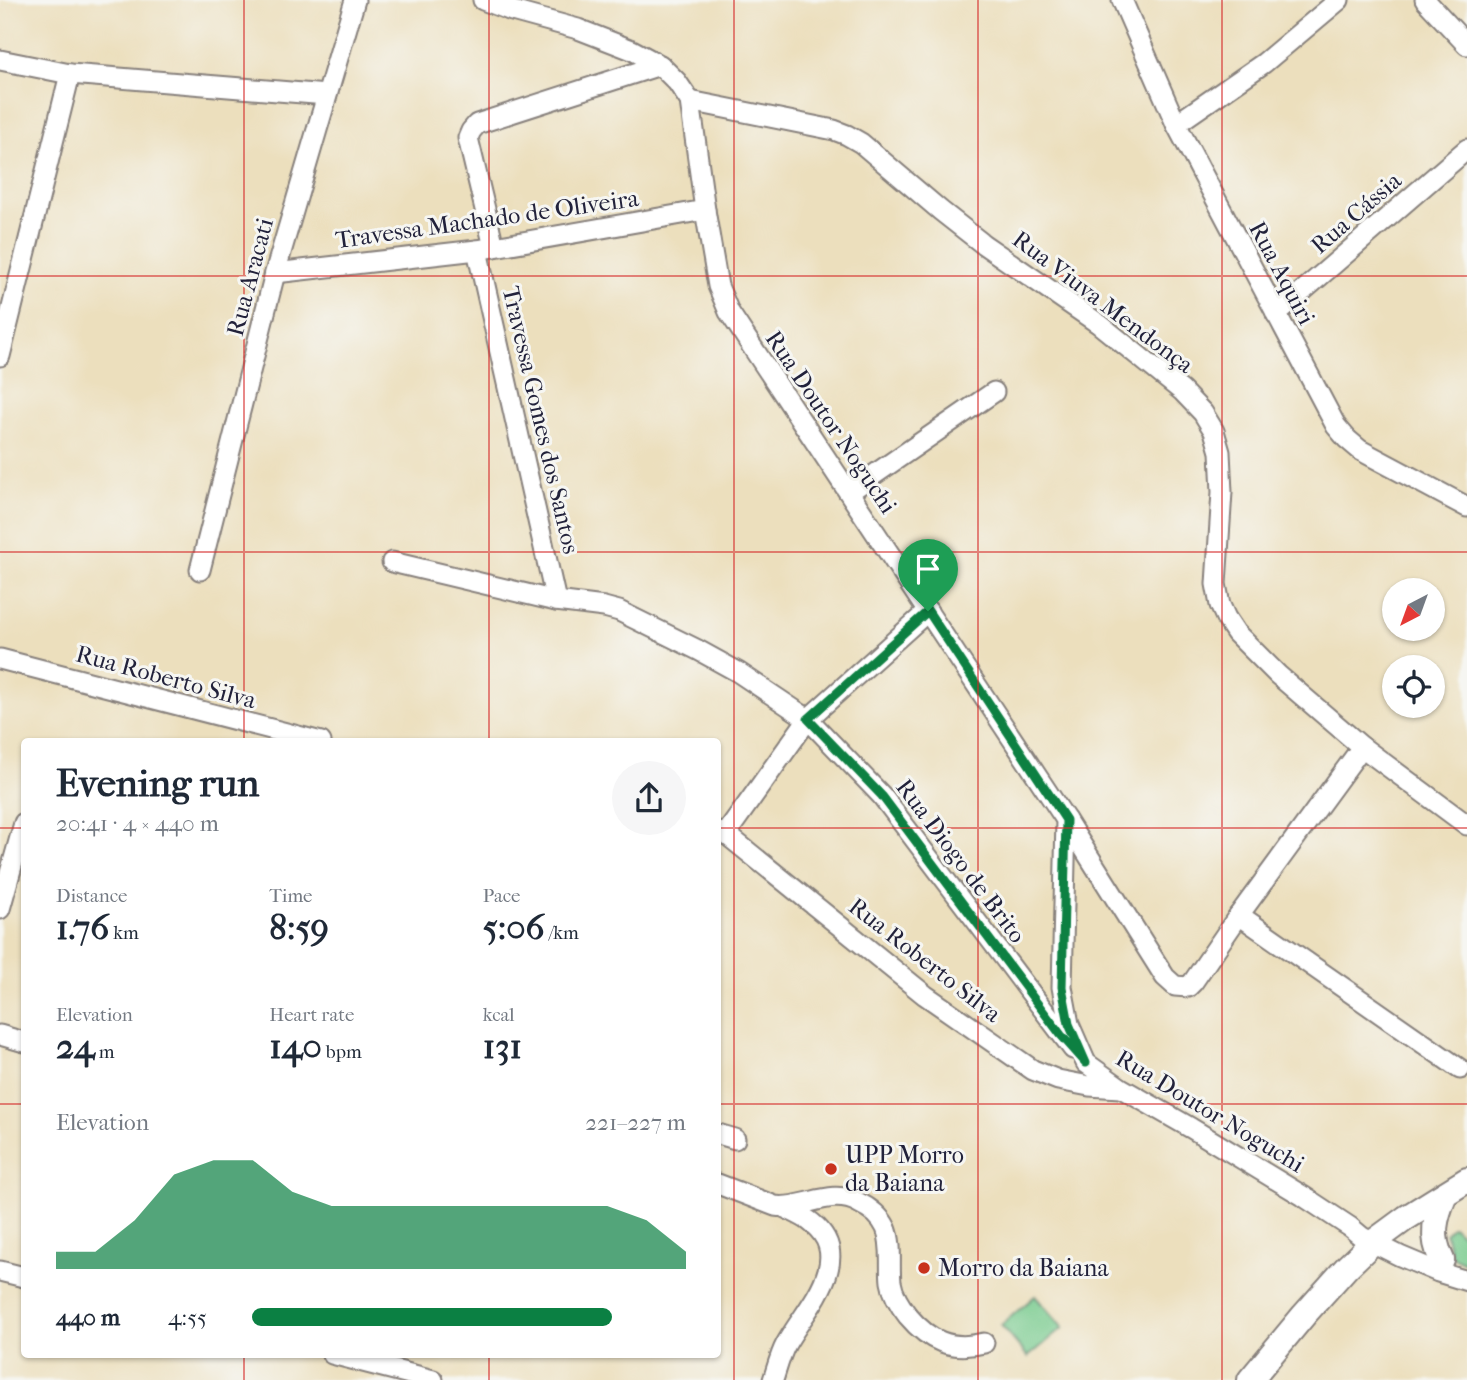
<!DOCTYPE html>
<html lang="en">
<head>
<meta charset="utf-8">
<style>
  body { margin:0; font-family:"IM FELL French Canon",serif; background:#f6f6f7; color:#1f2937; height:100vh; display:flex; flex-direction:column; font-size:26px; white-space:nowrap }
  * { box-sizing:border-box; margin:0 }
  p { font-size:23px; color:#747a83 }
  .icon { flex:none; width:38px; height:38px; fill:none; stroke:currentColor; stroke-width:2; stroke-linecap:round; stroke-linejoin:round }
  .map { position:relative; flex:1; overflow:hidden }
  .sheet { position:absolute; left:21px; top:738px; width:700px; height:620px; display:flex; flex-direction:column; background:#fff; border-radius:7px; box-shadow:0 2px 5px #0004 }
  .sheet>* { flex:none }
  .needle { width:46px; rotate:221deg }
  .fabs { position:absolute; left:1382px; top:578px; display:grid; gap:14px }
  .fabs a { display:grid; place-items:center; width:63px; height:63px; border-radius:50%; background:#fff; box-shadow:0 2px 5px #0004; font-size:35px }
  .pin { position:absolute; display:grid; place-items:center; width:60px; height:60px; color:#fff; margin:-72px -30px; border-radius:50% 50% 50% 0; rotate:-45deg; box-shadow:0 0 7px #0007 }
  .pin .icon { rotate:45deg }
  .round { display:grid; place-items:center; flex:none; width:74px; height:74px; border-radius:37px; background:#f6f6f7 }
  .overview { display:flex; align-items:center; justify-content:space-between; height:119px; padding:0 35px }
  h1 { font-size:38px; font-weight:800; line-height:52px }
  .stats { display:grid; grid-template-columns:repeat(3,1fr); gap:10px; height:119px; padding:7px 35px }
  .stats div { display:grid; align-content:center }
  .stats b { font-size:35px; font-weight:800 }
  .stats small { font-size:19px; font-weight:400 }
  .stats p { font-size:19px }
  .chart { height:196px; padding:14px 35px }
  .chart p { display:flex; justify-content:space-between }
  .chart svg { width:100%; height:126px; margin-top:7px; fill:#0b8043; opacity:.7 }
  ul { padding:0 35px; list-style:none; font-size:23px }
  li { display:grid; grid-template-columns:112px 84px 1fr; align-items:center; height:52px }
  li i { height:18px; border-radius:9px; background:#0b8043 }
  .map>svg:first-child { display:block }
</style>
</head>
<body>
<div class="map">
<svg width="1467" height="1380" viewBox="0 0 1467 1380">
  <rect width="100%" height="100%" fill="#f6f6f2"/>
  <filter id="ink" filterUnits="userSpaceOnUse"><feTurbulence type="fractalNoise" baseFrequency=".0143" numOctaves="2"/><feDisplacementMap in="SourceGraphic" scale="14" xChannelSelector="R" yChannelSelector="G"/><feConvolveMatrix kernelMatrix="1 2 1 2 8 2 1 2 1" color-interpolation-filters="sRGB"/></filter>
  <filter id="wash" filterUnits="userSpaceOnUse"><feTurbulence type="fractalNoise" baseFrequency=".00686" numOctaves="4" result="noise"/><feDisplacementMap in="SourceGraphic" scale="28" xChannelSelector="R" yChannelSelector="G"/><feGaussianBlur stdDeviation="1.57" result="paint"/><feColorMatrix in="noise" values="0 0 0 0 0 0 0 0 0 0 0 0 0 0 0 0 0 1.4 0 .05"/><feComposite in="paint" operator="in"/></filter>
  <g filter="url(#wash)">
    <rect width="100%" height="100%" fill="#ecdfbd"/>
    <g fill="#78cb8e" stroke="#4d7664" stroke-width="2">
      <polygon points="1453,1226 1467,1239 1467,1264 1452,1257 1445,1233"/>
      <polygon points="1035,1296 1063,1328 1028,1357 1001,1325"/>
    </g>
  </g>
  <g filter="url(#ink)">
    <g fill="none" stroke-linecap="round" stroke-linejoin="round">
      <defs>
        <g id="minor">
          <polyline points="483,0 512,11 578,29 632,50 660,65 677,82 690,101 705,210 718,286 729,312 1066,820 1062,987 1069,1024 1086,1063 1121,1088 1191,1128 1303,1196 1350,1227 1362,1237 1400,1256 1438,1272 1467,1281"/>
          <polyline points="1122,0 1176,124 1336,426 1347,439 1360,450 1467,507"/>
          <polyline points="1425,0 1467,45"/>
          <polyline points="0,60 70,74 327,95"/>
          <polyline points="690,101 834,130 847,135 861,143 941,211 983,244 1099,324 1182,391 1203,413 1214,431 1220,452 1222,492 1216,584 1220,605 1226,618 1236,633 1278,675 1362,747 1467,825"/>
          <polyline points="1176,124 1264,63 1339,0"/>
          <polyline points="494,247 468,138 471,131 477,124 660,65"/>
          <polyline points="477,250 556,601"/>
          <polyline points="275,273 477,250 705,210"/>
          <polyline points="1276,314 1467,149"/>
          <polyline points="0,356 70,74"/>
          <polyline points="849,492 994,392"/>
          <polyline points="392,562 556,601 604,607 619,611 698,650 738,672 808,719 882,796 1073,1049"/>
          <polyline points="200,570 275,273 355,0"/>
          <polyline points="0,659 321,742"/>
          <polyline points="1066,820 1165,977 1175,986 1188,987 1193,982 1239,915 1362,747"/>
          <polyline points="718,832 726,834 925,995 1033,1070 1058,1080 1089,1086 1120,1088"/>
          <polyline points="726,834 808,719 928,611"/>
          <polyline points="0,909 24,823"/>
          <polyline points="1239,915 1460,1069"/>
          <polyline points="0,1035 24,1042"/>
          <polyline points="718,1134 735,1139"/>
          <path d="M718 1184 775 1206C804 1210 831 1187 859 1203 870 1208 881 1217 886 1228 893 1245 889 1265 891 1282 893 1295 900 1306 908 1316 929 1341 951 1351 984 1343"/>
          <polyline points="0,1271 24,1277"/>
          <polyline points="332,1354 433,1380"/>
          <path d="M773 1380C777 1368 780 1355 786 1344 805 1309 857 1259 812 1223 804 1216 793 1212 783 1207"/>
        </g>
        <g id="major">
          <path d="M1442 1260C1430 1236 1435 1218 1445 1194"/>
          <polyline points="1250,1380 1304,1315 1347,1267 1372,1243 1406,1218 1467,1180"/>
        </g>
      </defs>
      <use href="#minor" stroke="#87807c" stroke-width="23"/>
      <use href="#major" stroke="#87807c" stroke-width="28"/>
      <use href="#minor" stroke="#fff" stroke-width="19"/>
      <use href="#major" stroke="#fff" stroke-width="24"/>
    </g>
  </g>
  <g fill="none" stroke-linecap="round" stroke-linejoin="round" filter="url(#ink)">
    <defs>
      <polygon id="route" points="928,611 1066,820 1062,987 1069,1024 1086,1063 1061,1035 882,796 808,719"/>
    </defs>
    <use href="#route" stroke="#fff" stroke-width="14"/>
    <use href="#route" stroke="#0b8043" stroke-width="9"/>
  </g>
  <path fill="none" stroke="#d62828" stroke-width="2" stroke-opacity="0.55" d="M244 0V742M489 0V742M734 0V1380M978 0V1380M1222 0V1380M0 276H1467M0 552H1467M0 828H24M718 828H1467M0 1104H24M718 1104H1467M244 1354V1380M489 1354V1380"/>
  <g fill="#c8321e" stroke="#f6f6f2" stroke-width="2.5">
    <circle cx="831" cy="1169" r="7"/>
    <circle cx="924" cy="1268" r="7"/>
  </g>
  <g text-anchor="middle" stroke-width="6" stroke-linejoin="round" paint-order="stroke">
    <g font-size="24" fill="#22223b" stroke="#f6f6f2">
      <text transform="translate(1356 213) rotate(-41)" y="8">Rua Cássia</text>
      <text transform="translate(487 219) rotate(-8)" y="8">Travessa Machado de Oliveira</text>
      <text transform="translate(1282 273) rotate(62)" y="8">Rua Aquiri</text>
      <text transform="translate(250 277) rotate(-75)" y="8">Rua Aracati</text>
      <text transform="translate(1103 302) rotate(37)" y="8">Rua Viuva Mendonça</text>
      <text transform="translate(541 420) rotate(77)" y="8">Travessa Gomes dos Santos</text>
      <text transform="translate(831 422) rotate(56)" y="8">Rua Doutor Noguchi</text>
      <text transform="translate(166 677) rotate(15)" y="8">Rua Roberto Silva</text>
      <text transform="translate(961 861) rotate(53)" y="8">Rua Diogo de Brito</text>
      <text transform="translate(925 960) rotate(38)" y="8">Rua Roberto Silva</text>
      <text transform="translate(1210 1111) rotate(31)" y="8">Rua Doutor Noguchi</text>
    </g>
    <g font-size="24" fill="#22223b" stroke="#f6f6f2" text-anchor="start">
      <text x="845" y="1163">UPP Morro<tspan x="845" dy="28">da Baiana</tspan></text>
      <text x="938" y="1276">Morro da Baiana</text>
    </g>
  </g>
</svg>
<div class="fabs">
<a><svg class="needle" viewBox="-14 -14 28 28"><path d="M0-13l5 13h-10z" fill="#e53935"/><path d="M0 13l5-13h-10z" fill="#747a83"/></svg></a>
<a><svg class="icon" aria-label="locate" viewBox="0 0 24 24"><circle cx="12" cy="12" r="6"/><path d="M12 2v4M12 18v4M2 12h4M18 12h4"/></svg></a>
</div>
<div class="pin" style="left:928px;top:611px;background:#1e9e55"><svg class="icon" aria-label="arrive" viewBox="0 0 24 24"><path d="M6 21V4h12l-3 4 3 4H6"/></svg></div>
<section class="sheet">
<div class="overview"><div><h1>Evening run</h1><p>20:41 · 4 × 440 m</p></div><a class="round"><svg class="icon" aria-label="share" viewBox="0 0 24 24"><path d="M12 15V3M7 8l5-5 5 5M5 13v7h14v-7"/></svg></a></div>
<div class="stats">
<div><p>Distance</p><b>1.76<small> km</small></b></div>
<div><p>Time</p><b>8:59</b></div>
<div><p>Pace</p><b>5:06<small> /km</small></b></div>
</div>
<div class="stats">
<div><p>Elevation</p><b>24<small> m</small></b></div>
<div><p>Heart rate</p><b>140<small> bpm</small></b></div>
<div><p>kcal</p><b>131</b></div>
</div>
<div class="chart"><p><span>Elevation</span>221–227 m</p>
<svg viewBox="0 0 160 44" preserveAspectRatio="none"><path d="M0 44V38L10 38L20 27L30 11L40 6L50 6L60 17L70 22L80 22L90 22L100 22L110 22L120 22L130 22L140 22L150 27L160 38V44z"/></svg>
</div>
<ul>
<li><b>440 m</b>4:55<i style="width:83%"></i></li>
</ul>
</section>
</div>
</body>
</html>
